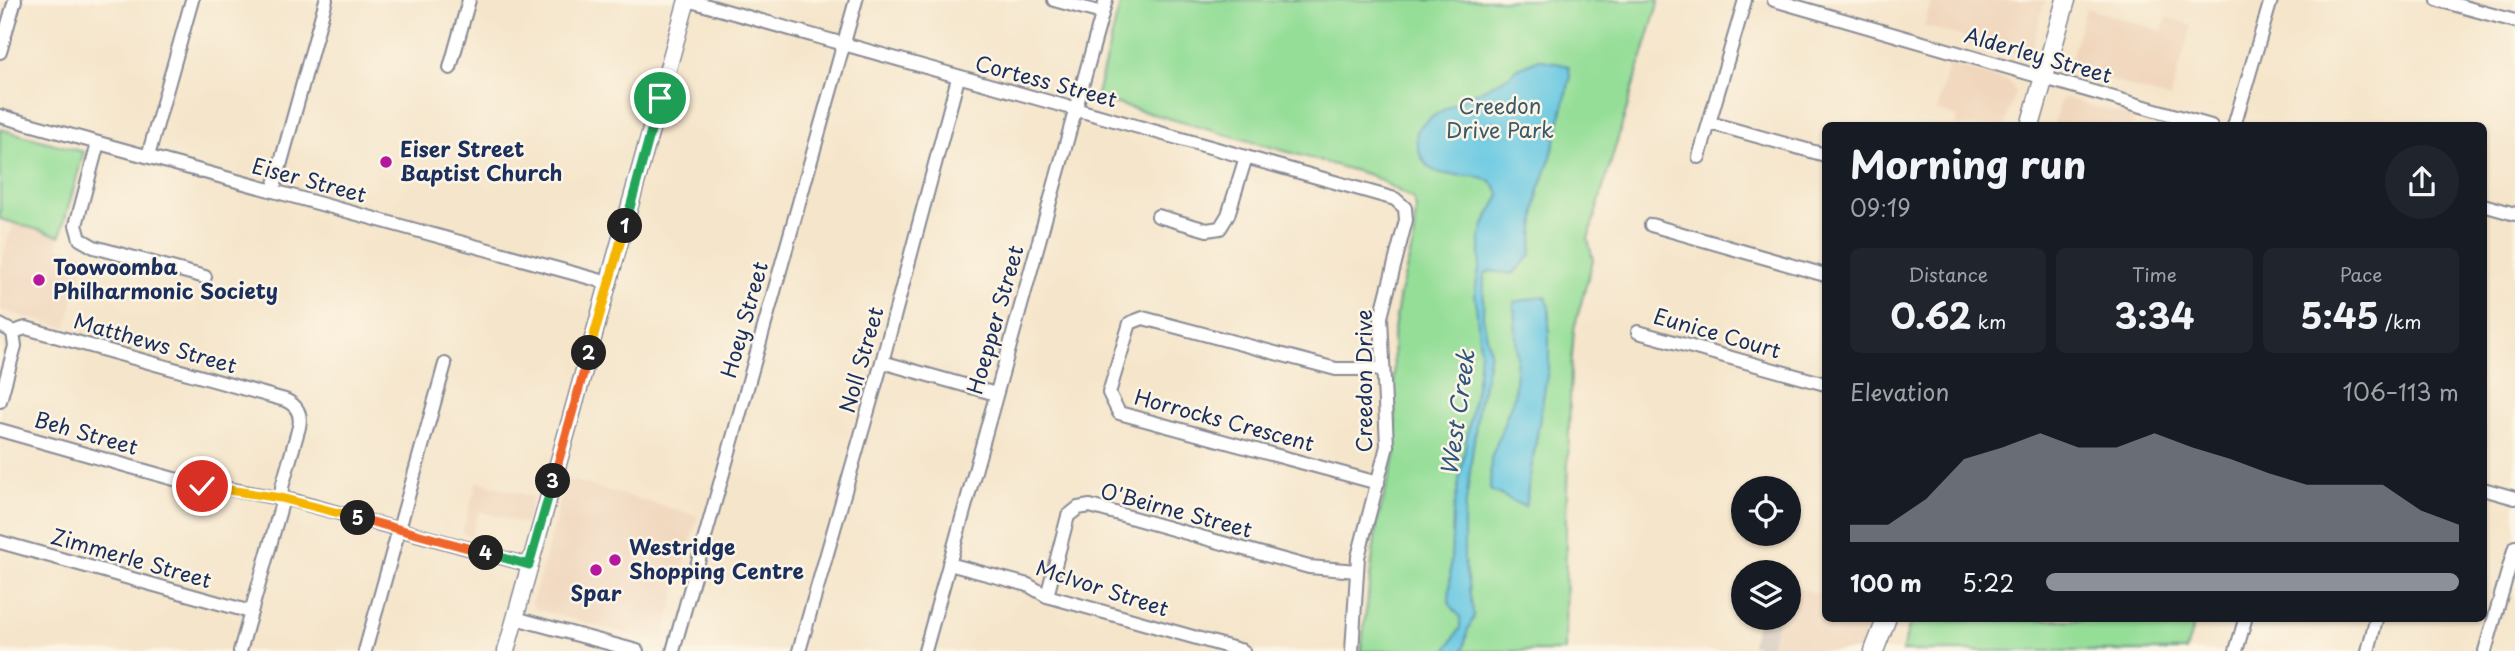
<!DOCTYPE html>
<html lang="en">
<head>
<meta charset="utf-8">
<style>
  body { margin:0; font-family:"Playpen Sans",sans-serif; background:#20242c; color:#f1f3f6; height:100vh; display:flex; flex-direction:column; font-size:26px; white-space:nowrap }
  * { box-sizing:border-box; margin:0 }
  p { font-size:23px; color:#9ea1a6 }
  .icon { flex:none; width:38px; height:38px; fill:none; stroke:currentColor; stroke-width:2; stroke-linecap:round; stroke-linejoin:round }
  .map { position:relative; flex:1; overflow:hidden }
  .sheet { position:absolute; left:1822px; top:122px; width:665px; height:500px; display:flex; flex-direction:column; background:#171b24; border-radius:10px; box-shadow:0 2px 5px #0004 }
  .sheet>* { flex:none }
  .controls { position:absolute; left:1731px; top:476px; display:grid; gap:14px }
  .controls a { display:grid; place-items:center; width:70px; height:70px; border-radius:50%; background:#171b24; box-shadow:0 2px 5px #0004; font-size:35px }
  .pin { position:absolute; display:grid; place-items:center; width:60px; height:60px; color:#fff; margin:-30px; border:4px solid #fff; border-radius:50%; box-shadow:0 2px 7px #0007 }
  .km { position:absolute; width:35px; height:35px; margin:-18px; border-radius:50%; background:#222; color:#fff; font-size:19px; line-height:35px; text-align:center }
  .round { display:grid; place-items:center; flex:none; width:74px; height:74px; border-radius:37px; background:#20242c }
  .overview { display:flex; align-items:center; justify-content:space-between; height:119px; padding:0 28px }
  h1 { font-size:38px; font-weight:700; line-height:52px }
  .metrics { display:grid; grid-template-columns:repeat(3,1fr); gap:10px; height:119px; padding:7px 28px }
  .metrics div { display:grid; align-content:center; border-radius:10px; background:#20242c; text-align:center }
  .metrics b { font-size:35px; font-weight:700 }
  .metrics small { font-size:19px; font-weight:400 }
  .metrics p { font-size:19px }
  .chart { height:196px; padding:14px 28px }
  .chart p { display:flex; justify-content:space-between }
  .chart svg { width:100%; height:126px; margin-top:7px; fill:#8c9099; opacity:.7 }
  ul { padding:0 28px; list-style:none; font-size:23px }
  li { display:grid; grid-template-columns:112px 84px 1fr; align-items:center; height:52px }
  li i { height:18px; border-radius:9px; background:#8c9099 }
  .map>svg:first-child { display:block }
</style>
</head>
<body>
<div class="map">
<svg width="2515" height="651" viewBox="0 0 2515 651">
  <rect width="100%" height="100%" fill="#fcf5e5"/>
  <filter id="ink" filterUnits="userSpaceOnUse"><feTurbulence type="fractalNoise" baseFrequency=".0143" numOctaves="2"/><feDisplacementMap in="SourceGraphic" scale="14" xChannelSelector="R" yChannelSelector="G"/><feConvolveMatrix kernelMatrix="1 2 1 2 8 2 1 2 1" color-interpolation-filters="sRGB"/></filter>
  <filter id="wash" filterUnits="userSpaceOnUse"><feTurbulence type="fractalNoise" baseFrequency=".00686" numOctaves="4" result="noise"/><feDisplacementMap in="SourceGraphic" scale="28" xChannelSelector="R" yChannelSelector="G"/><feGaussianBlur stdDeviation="1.57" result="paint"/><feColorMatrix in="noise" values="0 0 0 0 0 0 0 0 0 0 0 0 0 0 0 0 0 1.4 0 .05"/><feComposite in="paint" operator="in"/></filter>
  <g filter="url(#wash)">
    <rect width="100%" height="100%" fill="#f5e5ca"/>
    <g fill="#f0d6bc">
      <polygon points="1932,0 2045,0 2032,48 2019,53 1924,26"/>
      <polygon points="2086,8 2162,31 2167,17 2192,25 2170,99 2077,70 2072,61 2072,55"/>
      <polygon points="1949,65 2009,81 2015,92 2005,126 1955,126 1958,117 1937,111"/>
      <polygon points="2065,98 2135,118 2133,126 2053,126 2060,102"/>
      <polygon points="13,223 60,236 58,247 86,254 66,328 0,310 0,268"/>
      <polygon points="567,479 698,516 663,638 656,642 535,609 532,603"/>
      <polygon points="477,481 533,497 525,524 479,511 471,536 462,533"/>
      <polygon points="1789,585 1825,596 1825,620 1869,620 1860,651 1769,650 1779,618 1788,618"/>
    </g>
    <polygon fill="#cec2b9" points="1759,618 1779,618 1769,650 1751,644"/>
    <g fill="#95de98" stroke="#58867b" stroke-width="2">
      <polygon points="1121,0 1659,0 1588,239 1593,260 1574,329 1571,371 1566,519 1565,651 1361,651 1377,522 1396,453 1393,335 1400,293 1413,244 1416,208 1413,199 1370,175 1096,98"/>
      <polygon points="0,129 84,152 60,236 0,219"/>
      <polygon points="1911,620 2195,620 2186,651 1902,651"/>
    </g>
    <g fill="#64c7e2" stroke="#407ba0" stroke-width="2">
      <path d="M1539 59 1569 66 1570 79 1551 157 1538 193 1531 255 1513 274 1490 271 1484 274 1483 317 1490 352 1483 390 1479 401 1464 518V561L1474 617 1468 629 1463 651H1446L1460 628V617L1449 603 1453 514 1478 375 1480 350 1475 292 1480 263V239L1485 222 1500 196C1488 154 1426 201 1417 142 1416 140 1417 133 1417 131 1424 115 1492 86 1509 76L1518 68Z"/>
      <polygon points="1546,296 1549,308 1549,364 1525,507 1490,490 1491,459 1514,396 1517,356 1514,302"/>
    </g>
  </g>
  <g filter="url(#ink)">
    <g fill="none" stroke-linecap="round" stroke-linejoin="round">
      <defs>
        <g id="minor">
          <polyline points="687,0 1395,199 1405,208 1406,220 1381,317 1387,446 1358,557 1352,651"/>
          <polyline points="1054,0 1102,13"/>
          <polyline points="1774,0 2211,126"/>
          <polyline points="2438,0 2515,21"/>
          <polyline points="0,52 15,0"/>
          <polyline points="450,68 469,0"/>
          <polyline points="0,116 609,283"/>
          <polyline points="1710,123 1825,155"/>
          <polyline points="2234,126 2271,0"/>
          <polyline points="98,143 76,225 80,239 94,247 205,277"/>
          <polyline points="148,156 192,0"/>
          <polyline points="1699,157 1745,0"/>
          <polyline points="273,191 326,0"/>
          <polyline points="2483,205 2515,214"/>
          <polyline points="1158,216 1207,230 1220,228 1228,215 1246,157"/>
          <polyline points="1651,225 1825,275"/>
          <polyline points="0,325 13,332"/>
          <path d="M13 332 26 328 285 400C297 405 302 414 299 427L282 487 281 506 240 651"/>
          <polyline points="1638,332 1825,384"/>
          <polyline points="882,362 996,394"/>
          <polyline points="0,401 15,346 13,332"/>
          <polyline points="0,430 174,479 295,501 529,565"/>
          <polyline points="1378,483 1119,413 1109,393 1130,323 1143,318 1336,369 1383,369"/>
          <polyline points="2483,489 2515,498"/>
          <polyline points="0,542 251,612"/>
          <polyline points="949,564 1028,585 1047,596 1243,651"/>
          <polyline points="1047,596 1068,516 1078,508 1090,506 1309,567 1357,571"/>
          <polyline points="515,618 637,651"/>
          <polyline points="365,651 445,364"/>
          <polyline points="673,651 856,0"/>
          <polyline points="799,651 882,362 958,78"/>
          <polyline points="925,651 1106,0"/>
          <polyline points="2236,651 2245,620"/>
          <polyline points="2368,651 2376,620"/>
          <polyline points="2485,651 2515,547"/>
        </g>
        <polyline id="major" points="506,651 687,0"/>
        <g id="highway">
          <polyline points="2030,126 2066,0"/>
          <polyline points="1874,651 1886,620"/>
        </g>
      </defs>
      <use href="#minor" stroke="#888a94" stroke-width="16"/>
      <use href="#major" stroke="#888a94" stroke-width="19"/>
      <use href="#highway" stroke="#888a94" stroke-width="21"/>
      <use href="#minor" stroke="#fff" stroke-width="12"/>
      <use href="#major" stroke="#fff" stroke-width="16"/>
      <use href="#highway" stroke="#fff" stroke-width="18"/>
    </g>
  </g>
  <g fill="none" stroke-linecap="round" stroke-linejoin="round" filter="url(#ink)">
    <defs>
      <polyline id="split-1" points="625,226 660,98"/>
      <polyline id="split-2" points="589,353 625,226"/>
      <polyline id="split-3" points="553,481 589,353"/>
      <polyline id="split-4" points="486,553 529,565 553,481"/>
      <polyline id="split-5" points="358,518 486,553"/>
      <polyline id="split-6" points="202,486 281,498 358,518"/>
    </defs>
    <use href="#split-1" stroke="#fff" stroke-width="14"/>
    <use href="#split-2" stroke="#fff" stroke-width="14"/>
    <use href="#split-3" stroke="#fff" stroke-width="14"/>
    <use href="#split-4" stroke="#fff" stroke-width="14"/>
    <use href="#split-5" stroke="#fff" stroke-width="14"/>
    <use href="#split-6" stroke="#fff" stroke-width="14"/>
    <use href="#split-1" stroke="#22a559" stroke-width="9"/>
    <use href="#split-2" stroke="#f5b400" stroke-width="9"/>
    <use href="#split-3" stroke="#f0652b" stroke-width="9"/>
    <use href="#split-4" stroke="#22a559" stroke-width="9"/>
    <use href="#split-5" stroke="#f0652b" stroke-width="9"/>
    <use href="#split-6" stroke="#f5b400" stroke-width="9"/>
  </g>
  <g fill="#b5179e" stroke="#fcf5e5" stroke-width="2.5">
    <circle cx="386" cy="162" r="7"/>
    <circle cx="39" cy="280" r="7"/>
    <circle cx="615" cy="560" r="7"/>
    <circle cx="596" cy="570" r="7"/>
  </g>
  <g text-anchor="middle" stroke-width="5" stroke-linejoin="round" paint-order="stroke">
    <g font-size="21" fill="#1b2f5e" stroke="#fcf5e5">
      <text transform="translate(2038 56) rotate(16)" y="7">Alderley Street</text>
      <text transform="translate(1046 82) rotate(15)" y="7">Cortess Street</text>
      <text transform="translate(309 181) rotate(15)" y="7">Eiser Street</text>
      <text transform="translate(745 320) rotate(-74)" y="7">Hoey Street</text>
      <text transform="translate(996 320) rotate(-74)" y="7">Hoepper Street</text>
      <text transform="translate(1717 334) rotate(16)" y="7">Eunice Court</text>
      <text transform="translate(155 344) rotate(16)" y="7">Matthews Street</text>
      <text transform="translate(862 360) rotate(-74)" y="7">Noll Street</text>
      <text transform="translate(1365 381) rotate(-90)" y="7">Creedon Drive</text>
      <text transform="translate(1224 421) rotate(15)" y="7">Horrocks Crescent</text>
      <text transform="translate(86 434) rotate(16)" y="7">Beh Street</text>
      <text transform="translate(1176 511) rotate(15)" y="7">O'Beirne Street</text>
      <text transform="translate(131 559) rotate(16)" y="7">Zimmerle Street</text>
      <text transform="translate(1102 589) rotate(18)" y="7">McIvor Street</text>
    </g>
    <g font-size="21" fill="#3a5b6c" stroke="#fcf5e5">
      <text x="1500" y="114">Creedon<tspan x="1500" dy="24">Drive Park</tspan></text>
    </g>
    <g font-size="21" font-weight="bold" fill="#1b2f5e" stroke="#fcf5e5" text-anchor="start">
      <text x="400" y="157">Eiser Street<tspan x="400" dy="24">Baptist Church</tspan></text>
      <text x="53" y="275">Toowoomba<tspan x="53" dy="24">Philharmonic Society</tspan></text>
      <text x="629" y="555">Westridge<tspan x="629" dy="24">Shopping Centre</tspan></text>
      <text x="596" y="601" text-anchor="middle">Spar</text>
    </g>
    <g font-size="23" font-style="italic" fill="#2d557f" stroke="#fcf5e5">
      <text transform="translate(1458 413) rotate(-82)" y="8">West Creek</text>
    </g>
  </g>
</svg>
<div class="controls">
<a><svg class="icon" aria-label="locate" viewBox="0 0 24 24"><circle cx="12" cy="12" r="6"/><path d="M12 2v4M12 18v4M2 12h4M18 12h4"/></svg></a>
<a><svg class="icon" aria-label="layers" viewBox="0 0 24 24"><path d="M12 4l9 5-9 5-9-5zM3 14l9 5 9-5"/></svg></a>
</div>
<div class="pin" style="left:660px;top:98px;background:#1e9e55"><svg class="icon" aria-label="arrive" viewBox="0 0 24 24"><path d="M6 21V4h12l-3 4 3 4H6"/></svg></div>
<div class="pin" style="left:202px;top:486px;background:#d93025"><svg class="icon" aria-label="check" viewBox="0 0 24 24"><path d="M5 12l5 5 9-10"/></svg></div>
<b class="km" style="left:625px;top:226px">1</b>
<b class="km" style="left:589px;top:353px">2</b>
<b class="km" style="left:553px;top:481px">3</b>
<b class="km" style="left:486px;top:553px">4</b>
<b class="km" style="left:358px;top:518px">5</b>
<section class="sheet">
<div class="overview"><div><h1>Morning run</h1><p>09:19</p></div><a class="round"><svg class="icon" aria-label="share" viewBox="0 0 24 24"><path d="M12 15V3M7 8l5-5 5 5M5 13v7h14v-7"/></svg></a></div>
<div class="metrics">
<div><p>Distance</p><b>0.62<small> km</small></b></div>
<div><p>Time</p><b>3:34</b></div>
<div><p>Pace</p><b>5:45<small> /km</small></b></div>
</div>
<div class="chart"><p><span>Elevation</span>106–113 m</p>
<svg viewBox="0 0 160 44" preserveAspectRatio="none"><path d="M0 44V38L10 38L20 29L30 15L40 11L50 6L60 11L70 11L80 6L90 11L100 15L110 20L120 24L130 24L140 24L150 33L160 38V44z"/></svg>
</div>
<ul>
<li><b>100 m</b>5:22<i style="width:100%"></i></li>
</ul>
</section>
</div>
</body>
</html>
